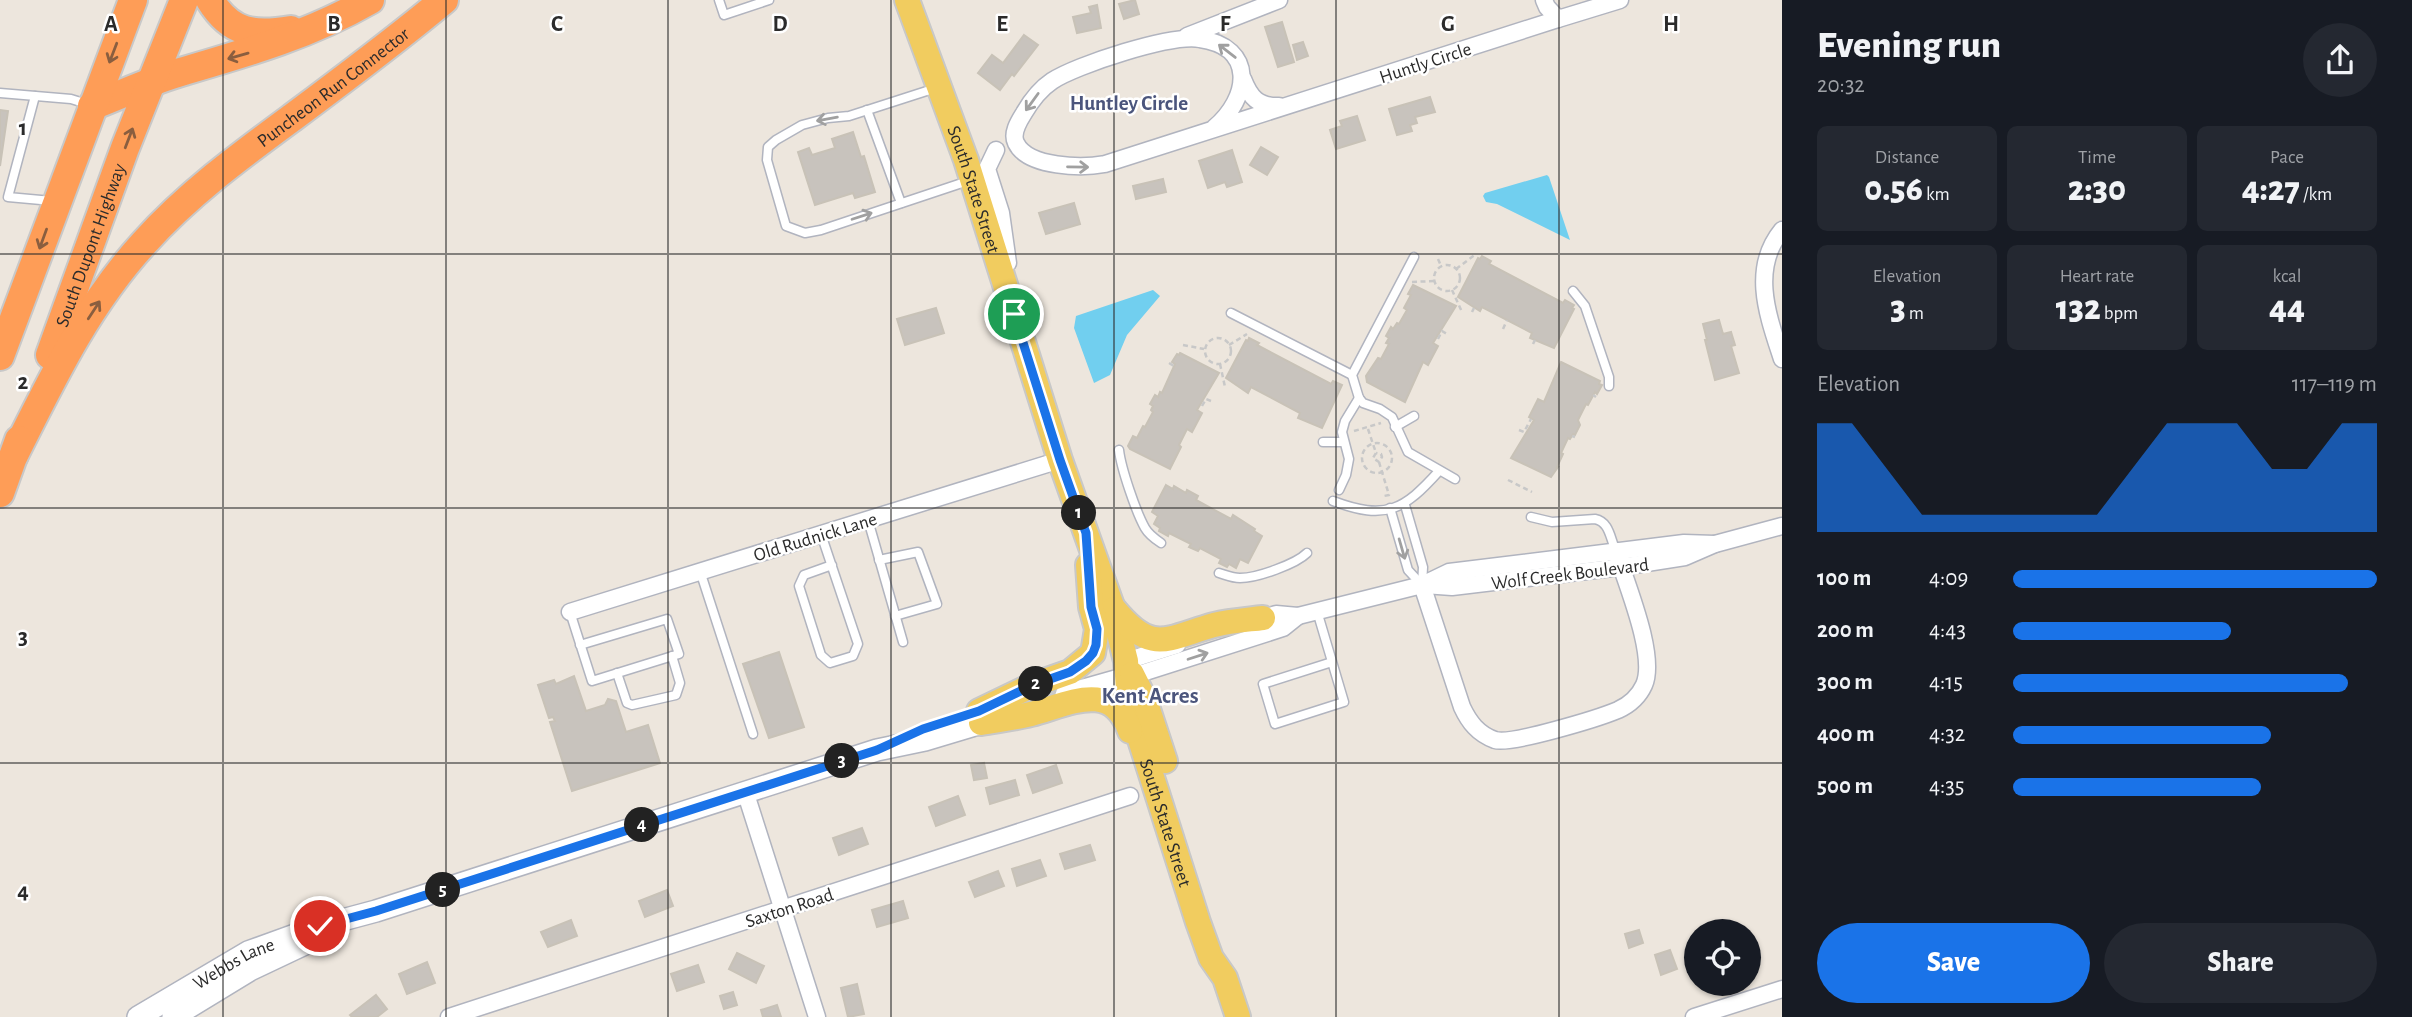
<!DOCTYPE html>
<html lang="en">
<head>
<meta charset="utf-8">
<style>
  body { margin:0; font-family:"Alegreya Sans",sans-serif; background:#242831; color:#f1f3f6; height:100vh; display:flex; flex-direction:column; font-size:26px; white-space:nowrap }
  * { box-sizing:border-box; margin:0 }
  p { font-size:23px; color:#9ea1a6 }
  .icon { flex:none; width:38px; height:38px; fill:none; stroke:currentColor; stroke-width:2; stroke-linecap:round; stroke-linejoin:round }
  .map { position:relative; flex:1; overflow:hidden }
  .drawer { display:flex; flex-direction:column; background:#171b24; width:630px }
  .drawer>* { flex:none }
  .fabs { position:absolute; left:1684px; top:919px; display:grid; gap:14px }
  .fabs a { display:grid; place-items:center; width:77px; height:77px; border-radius:50%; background:#171b24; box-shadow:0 2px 5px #0004; font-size:35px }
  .pin { position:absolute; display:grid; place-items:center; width:60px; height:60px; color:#fff; margin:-30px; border:4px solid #fff; border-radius:50%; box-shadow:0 2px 7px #0007 }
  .km { position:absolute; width:35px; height:35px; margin:-18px; border-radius:50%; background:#222; color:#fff; font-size:19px; line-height:35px; text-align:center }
  .round { display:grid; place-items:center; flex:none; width:74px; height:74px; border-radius:37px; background:#242831 }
  .headline { display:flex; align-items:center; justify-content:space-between; height:119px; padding:0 35px }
  h1 { font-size:38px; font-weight:800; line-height:52px }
  .stats { display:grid; grid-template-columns:repeat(3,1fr); gap:10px; height:119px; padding:7px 35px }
  .stats div { display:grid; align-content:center; border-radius:10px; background:#242831; text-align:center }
  .stats b { font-size:35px; font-weight:800 }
  .stats small { font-size:19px; font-weight:400 }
  .stats p { font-size:19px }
  .chart { height:196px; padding:14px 35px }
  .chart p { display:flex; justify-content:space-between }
  .chart svg { width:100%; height:126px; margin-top:7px; fill:#1a73e8; opacity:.7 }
  .primary-button { display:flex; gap:14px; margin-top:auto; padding:14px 35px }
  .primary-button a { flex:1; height:80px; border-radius:42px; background:#1a73e8; color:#fff; font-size:28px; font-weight:800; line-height:80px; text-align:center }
  .primary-button a+a { background:#242831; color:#f1f3f6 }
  ul { padding:0 35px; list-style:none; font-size:23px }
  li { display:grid; grid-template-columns:112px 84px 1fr; align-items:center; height:52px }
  li i { height:18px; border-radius:9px; background:#1a73e8 }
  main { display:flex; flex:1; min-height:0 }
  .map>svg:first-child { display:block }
</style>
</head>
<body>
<main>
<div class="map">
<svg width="1782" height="1017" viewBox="0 0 1782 1017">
  <rect width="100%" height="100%" fill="#ede6dd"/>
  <g fill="#71cfef">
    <polygon points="1547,175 1549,177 1570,240 1497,204 1486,202 1483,196 1485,193"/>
    <polygon points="1153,290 1160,296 1127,335 1110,375 1094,383 1074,328 1076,316"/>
  </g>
  <g fill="#c8c3bd" stroke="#c8c2b7" stroke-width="2">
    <polygon points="1135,0 1139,14 1124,19 1119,4"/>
    <polygon points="1097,5 1101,28 1077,33 1073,17 1091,13 1089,7"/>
    <polygon points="1282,22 1294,62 1278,67 1265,27"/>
    <polygon points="1024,35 1038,45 1014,76 1012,74 1000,90 978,73 992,55 1003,63"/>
    <polygon points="1303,42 1308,56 1297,60 1293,45"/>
    <polygon points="1430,97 1435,112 1415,117 1417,123 1410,125 1412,131 1397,135 1389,109"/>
    <polygon points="0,110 8,111 0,166"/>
    <polygon points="1357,116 1365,140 1336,149 1330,130 1342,126 1340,121"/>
    <polygon points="853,132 861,157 864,156 875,192 855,198 853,193 815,205 798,152 809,148 812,155 835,148 832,139"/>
    <polygon points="1261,147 1278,157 1267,175 1250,165"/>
    <polygon points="1232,150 1242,182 1227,187 1225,182 1208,188 1199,161"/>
    <polygon points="1163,179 1166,192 1136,199 1133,186"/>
    <polygon points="1074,203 1080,224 1046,234 1039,213"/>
    <polygon points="1482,256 1491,261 1489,264 1563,303 1565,300 1574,305 1572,308 1574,309 1554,348 1530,338 1532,333 1482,307 1480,311 1458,297 1478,258 1480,259"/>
    <polygon points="1413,285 1456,306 1433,343 1438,346 1428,365 1423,362 1405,402 1367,382 1366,376 1378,358 1381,359 1389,344 1386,343 1389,338 1386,336 1391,327 1393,329 1397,323 1399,324 1407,310 1404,308 1411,295 1408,294"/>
    <polygon points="936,308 944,333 905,345 897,319"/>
    <polygon points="1719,320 1723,334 1731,332 1735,345 1731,346 1739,373 1715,380 1705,340 1707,340 1703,324"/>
    <polygon points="1249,338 1259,343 1257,345 1331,384 1333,381 1342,385 1322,428 1298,418 1300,413 1251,387 1248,393 1226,378 1246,340 1248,341"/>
    <polygon points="1180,353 1219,373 1197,410 1202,413 1192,432 1187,429 1179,445 1181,447 1170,469 1130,449 1128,446 1133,436 1137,438 1143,426 1145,427 1153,412 1151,410 1153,406 1150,404 1155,395 1158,397 1160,392 1162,393 1175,364 1172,362 1177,354 1179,355"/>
    <polygon points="1561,362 1600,381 1599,384 1602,385 1597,394 1595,392 1588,405 1586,404 1578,420 1580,425 1575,435 1573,434 1570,439 1568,438 1561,453 1563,454 1557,467 1558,467 1551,477 1511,458 1534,420 1529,417 1538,399 1544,402"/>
    <polygon points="1166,485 1173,489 1174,486 1186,493 1187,490 1198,496 1196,500 1231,519 1233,515 1255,529 1254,531 1262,536 1248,563 1240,559 1236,568 1229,564 1227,567 1219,563 1221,559 1200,548 1198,551 1189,547 1191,544 1169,533 1168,536 1159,531 1160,528 1154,524 1158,516 1152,512"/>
    <polygon points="779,652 804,727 769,738 743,664"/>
    <polygon points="574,676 586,711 605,705 608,699 616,701 626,732 648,725 660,763 572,791 550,722 555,721 553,717 549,718 538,685 554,680 556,684"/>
    <polygon points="984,763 987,778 974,780 971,765"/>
    <polygon points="1056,765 1062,783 1033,793 1027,775"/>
    <polygon points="1015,780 1019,795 990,804 986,788"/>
    <polygon points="958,796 965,815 936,826 929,807"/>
    <polygon points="862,828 868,844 839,855 833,838"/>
    <polygon points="1090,845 1095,860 1065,869 1060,854"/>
    <polygon points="1040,860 1046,876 1017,886 1012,869"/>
    <polygon points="998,871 1004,886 975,897 969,882"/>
    <polygon points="667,890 673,906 645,917 639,901"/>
    <polygon points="903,901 908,918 877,927 872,910"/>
    <polygon points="571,920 577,936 548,947 541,932"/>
    <polygon points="1639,930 1643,943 1629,948 1625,934"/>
    <polygon points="1670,950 1677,969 1661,975 1655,955"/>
    <polygon points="737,953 764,966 756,983 729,969"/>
    <polygon points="427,962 435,983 407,994 399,974"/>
    <polygon points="698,965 704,982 677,991 671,974"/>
    <polygon points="857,984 864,1014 848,1017 841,988"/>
    <polygon points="733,992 737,1005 724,1009 720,996"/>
    <polygon points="376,995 387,1009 377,1017 352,1017 350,1015"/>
    <polygon points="777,1005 781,1017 763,1017 761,1010"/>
  </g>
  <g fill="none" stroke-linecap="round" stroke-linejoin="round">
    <defs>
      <g id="lane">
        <polyline points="719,0 724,15 769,0"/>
        <polyline points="936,88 849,116 828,118 802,125 776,140 768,147 767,160 786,226 805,233 821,230 971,180"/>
        <polyline points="0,93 71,99 87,104"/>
        <polyline points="35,96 8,197 52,201"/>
        <polyline points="867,110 901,203"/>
        <polyline points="1414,257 1352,375 1359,398 1363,403 1380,409 1392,417 1408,452 1455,479"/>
        <polyline points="1573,291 1585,306 1609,377 1609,386"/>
        <polyline points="1231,313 1352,375"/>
        <polyline points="1395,427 1414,416"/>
        <polyline points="1323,442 1344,442"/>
        <path d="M1119 450C1121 468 1136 512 1145 528 1149 535 1155 539 1161 543"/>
        <polyline points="1339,490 1346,475 1349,459 1342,432 1345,421 1359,398"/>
        <path d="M1333 501C1386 521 1404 510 1439 471"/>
        <polyline points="1405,505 1423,567 1422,585"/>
        <polyline points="1390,508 1408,570 1422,585"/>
        <path d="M1531 517 1552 522 1595 519C1610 522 1610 539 1616 551"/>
        <polyline points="868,520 903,642"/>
        <polyline points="821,534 858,644 853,656 830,663 821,655 799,586 804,575 832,565"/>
        <polyline points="879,560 918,552 937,604 895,616"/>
        <polyline points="700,571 753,734"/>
        <path d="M1219 573C1226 575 1232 578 1240 578 1257 578 1296 564 1307 553"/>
        <polyline points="1317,611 1344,702 1275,724 1263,684 1332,662"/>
        <polyline points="570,612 592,681 679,654 667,619 580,645"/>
        <polyline points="617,673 627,703 632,705 676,695 680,683 672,656"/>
      </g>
      <g id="street">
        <polyline points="1544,0 1547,7 1558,19 1620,0"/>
        <polyline points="1187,36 1279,0"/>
        <path d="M1243 79C1250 97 1258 107 1279 106"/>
        <path d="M1214 128C1250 98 1256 47 1200 39 1171 34 1076 65 1052 81 1040 89 1031 101 1024 113 1019 121 1011 133 1016 143 1028 168 1083 168 1105 164L1558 19"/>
        <polyline points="996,150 987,169 1001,213 1008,263"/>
        <path d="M1782 230C1750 269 1768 316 1782 359"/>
        <path d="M1422 585 1462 707C1469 722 1478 734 1495 740 1511 745 1599 718 1618 710 1629 705 1639 696 1644 685 1657 656 1626 583 1616 551"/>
        <polyline points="1424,585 1452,587 1621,567 1685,557 1715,544 1782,526"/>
        <polyline points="570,612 1060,460"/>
        <polyline points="1255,621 1276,614 1298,616 1422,585 1449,572 1684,543 1715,544"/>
        <polyline points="1126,661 1177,645"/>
        <polyline points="1133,676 1283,628 1298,616"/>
        <polyline points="745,791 817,1017"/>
        <polyline points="449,1017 1130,796"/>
        <polyline points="1694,1017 1782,989"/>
      </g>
      <g id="secondary">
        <polyline points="1066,695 1133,676"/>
        <path id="s1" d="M138 1017 248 952 320 926 376 911 877 750 925 740 995 719"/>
        <polyline points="173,1017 250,970 307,943"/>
      </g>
      <g id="primary">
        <path id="s2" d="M907 0 966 160 1060 460 1112 606 1126 661 1129 705 1198 922 1211 958 1225 978 1238 1017"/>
        <path d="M1114 609C1152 655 1165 639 1214 625 1230 621 1247 620 1263 618"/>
        <polyline points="1132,674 1145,700 1165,761"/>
        <polyline points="979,711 1033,685 1070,672 1093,653 1097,629 1091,607 1088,565"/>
        <path d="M981 723C998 720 1015 718 1031 714 1069 704 1112 679 1130 731"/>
      </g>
      <g id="highway">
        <path d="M210 0C231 34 254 36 291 30"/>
        <path d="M92 106C123 94 152 80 184 71 249 52 311 34 370 0"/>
        <path id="s3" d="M50 355 125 148 184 0"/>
        <polyline points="0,356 133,0"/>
        <path id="s4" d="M14 455C51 381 87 305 144 243 188 194 240 156 293 117 344 79 395 41 444 0"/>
        <polyline points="0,493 19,440"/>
      </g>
    </defs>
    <use href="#lane" stroke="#b1b4bf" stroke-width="11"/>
    <use href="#street" stroke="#b1b4bf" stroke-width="19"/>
    <use href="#secondary" stroke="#b1b4bf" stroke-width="24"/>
    <use href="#primary" stroke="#c8c8c8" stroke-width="28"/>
    <use href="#highway" stroke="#c8c8c8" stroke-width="32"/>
    <g stroke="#c8c8c8" stroke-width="2.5" stroke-dasharray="5 3.5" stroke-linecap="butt">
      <polyline points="1438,259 1441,266"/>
      <circle cx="1447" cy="278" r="13"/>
      <polyline points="1456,269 1476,254"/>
      <polyline points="1412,282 1434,281"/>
      <polyline points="1452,290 1462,312"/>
      <polyline points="1472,312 1474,308"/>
      <polyline points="1503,329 1507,320"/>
      <circle cx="1218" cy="351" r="13"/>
      <polyline points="1438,339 1442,331 1447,334"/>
      <polyline points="1533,344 1535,340"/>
      <polyline points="1183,345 1204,349"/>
      <polyline points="1229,345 1247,334"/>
      <polyline points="1169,363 1174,366"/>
      <polyline points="1220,364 1225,387"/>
      <polyline points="1593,395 1596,397"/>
      <polyline points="1202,406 1206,399 1211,401"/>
      <polyline points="1368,429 1376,453 1373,458 1379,462 1382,457 1381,454 1376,453"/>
      <polyline points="1519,430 1524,432 1531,419"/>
      <polyline points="1354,431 1381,423"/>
      <polyline points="1572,436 1575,437"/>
      <circle cx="1377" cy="458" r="15"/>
      <polyline points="1379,462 1389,495 1384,496 1384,499"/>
      <polyline points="1508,480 1532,492"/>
    </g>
    <use href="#lane" stroke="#fff" stroke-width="8"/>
    <use href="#street" stroke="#fff" stroke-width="16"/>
    <use href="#secondary" stroke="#fff" stroke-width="21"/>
    <use href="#primary" stroke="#f1cc5f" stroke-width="24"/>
    <use href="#highway" stroke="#fe9d57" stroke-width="28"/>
  </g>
  <defs><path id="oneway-shaft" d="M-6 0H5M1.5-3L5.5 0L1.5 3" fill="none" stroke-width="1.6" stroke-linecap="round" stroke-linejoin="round" transform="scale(1.75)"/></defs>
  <g stroke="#a0a0a0">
    <use href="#oneway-shaft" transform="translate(1227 51) rotate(-142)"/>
    <use href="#oneway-shaft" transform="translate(1032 102) rotate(126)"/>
    <use href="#oneway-shaft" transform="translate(827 119) rotate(170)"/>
    <use href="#oneway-shaft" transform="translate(1078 167) rotate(1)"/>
    <use href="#oneway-shaft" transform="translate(862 216) rotate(-18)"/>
    <use href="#oneway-shaft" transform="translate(1402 549) rotate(74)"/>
    <use href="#oneway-shaft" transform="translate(1198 656) rotate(-18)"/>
  </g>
  <g stroke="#8a5e3f">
    <use href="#oneway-shaft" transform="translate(113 53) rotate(111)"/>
    <use href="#oneway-shaft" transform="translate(238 56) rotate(164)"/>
    <use href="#oneway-shaft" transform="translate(129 138) rotate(-69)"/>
    <use href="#oneway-shaft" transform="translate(43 239) rotate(110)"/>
    <use href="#oneway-shaft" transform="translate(94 310) rotate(-57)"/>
  </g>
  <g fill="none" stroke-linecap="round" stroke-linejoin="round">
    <defs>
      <polyline id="route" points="320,926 376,911 877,750 923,729 979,711 1033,685 1070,672 1086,661 1093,653 1096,645 1097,629 1091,607 1086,533 1060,460 1014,314"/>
    </defs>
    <use href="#route" stroke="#fff" stroke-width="14"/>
    <use href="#route" stroke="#1a73e8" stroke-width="9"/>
  </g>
  <path fill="none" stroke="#2b2b2b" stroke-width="2" stroke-opacity="0.55" d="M223 0V1017M446 0V1017M668 0V1017M891 0V1017M1114 0V1017M1336 0V1017M1559 0V1017M0 254H1782M0 508H1782M0 763H1782"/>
  <g text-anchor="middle" stroke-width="5" stroke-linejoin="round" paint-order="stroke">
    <g font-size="19" fill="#2b2b2b" stroke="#fff">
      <text transform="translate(1425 62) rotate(-18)" y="7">Huntly Circle</text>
      <text dy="7" stroke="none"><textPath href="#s4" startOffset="495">Puncheon Run Connector</textPath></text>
      <text dy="7" stroke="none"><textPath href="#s2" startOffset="201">South State Street</textPath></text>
      <text dy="7" stroke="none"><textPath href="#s3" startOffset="117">South Dupont Highway</textPath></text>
      <text transform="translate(815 536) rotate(-17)" y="7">Old Rudnick Lane</text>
      <text transform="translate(1570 573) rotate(-7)" y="7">Wolf Creek Boulevard</text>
      <text dy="7" stroke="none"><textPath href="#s2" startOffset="864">South State Street</textPath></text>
      <text transform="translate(789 907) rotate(-18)" y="7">Saxton Road</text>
      <text dy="7" stroke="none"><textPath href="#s1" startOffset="110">Webbs Lane</textPath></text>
    </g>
    <g font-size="21" font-weight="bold" fill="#4b557c" stroke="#fff">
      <text x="1129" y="110">Huntley Circle</text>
    </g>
    <g font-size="23" font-weight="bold" fill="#4b557c" stroke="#fff">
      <text x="1150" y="703">Kent Acres</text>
    </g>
  </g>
  <g font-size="23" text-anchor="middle" font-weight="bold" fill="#2b2b2b" stroke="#fff" stroke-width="5" stroke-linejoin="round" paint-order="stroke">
    <text x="111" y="31">A</text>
    <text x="334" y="31">B</text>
    <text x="557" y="31">C</text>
    <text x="780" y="31">D</text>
    <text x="1002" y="31">E</text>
    <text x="1225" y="31">F</text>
    <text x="1448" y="31">G</text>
    <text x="1671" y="31">H</text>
    <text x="23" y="135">1</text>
    <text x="23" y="389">2</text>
    <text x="23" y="644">3</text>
    <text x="23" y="898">4</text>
  </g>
</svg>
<div class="fabs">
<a><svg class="icon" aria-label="locate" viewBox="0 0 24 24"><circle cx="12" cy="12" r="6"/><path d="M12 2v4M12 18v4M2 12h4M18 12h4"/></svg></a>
</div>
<div class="pin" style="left:1014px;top:314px;background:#1e9e55"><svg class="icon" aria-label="arrive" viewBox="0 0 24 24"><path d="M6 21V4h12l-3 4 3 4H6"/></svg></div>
<div class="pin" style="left:320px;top:926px;background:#d93025"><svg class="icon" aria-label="check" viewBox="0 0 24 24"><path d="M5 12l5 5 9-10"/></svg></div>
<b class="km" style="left:1079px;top:513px">1</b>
<b class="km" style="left:1036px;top:684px">2</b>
<b class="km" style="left:842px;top:761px">3</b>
<b class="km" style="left:642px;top:825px">4</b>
<b class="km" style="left:443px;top:890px">5</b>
</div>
<section class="drawer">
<div class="headline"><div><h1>Evening run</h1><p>20:32</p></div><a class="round"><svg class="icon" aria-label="share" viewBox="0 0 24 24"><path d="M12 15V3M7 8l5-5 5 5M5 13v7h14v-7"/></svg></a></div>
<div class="stats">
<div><p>Distance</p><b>0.56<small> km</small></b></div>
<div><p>Time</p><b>2:30</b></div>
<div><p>Pace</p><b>4:27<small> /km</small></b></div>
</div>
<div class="stats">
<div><p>Elevation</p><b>3<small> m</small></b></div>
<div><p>Heart rate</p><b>132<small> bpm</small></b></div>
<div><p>kcal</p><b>44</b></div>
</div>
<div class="chart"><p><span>Elevation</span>117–119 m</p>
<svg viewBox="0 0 160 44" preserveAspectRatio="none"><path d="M0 44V6L10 6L20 22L30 38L40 38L50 38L60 38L70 38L80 38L90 22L100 6L110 6L120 6L130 22L140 22L150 6L160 6V44z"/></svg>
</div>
<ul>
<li><b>100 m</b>4:09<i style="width:100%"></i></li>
<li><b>200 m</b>4:43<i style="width:60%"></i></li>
<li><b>300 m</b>4:15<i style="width:92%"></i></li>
<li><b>400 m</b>4:32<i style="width:71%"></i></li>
<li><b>500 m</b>4:35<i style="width:68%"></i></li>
</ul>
<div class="primary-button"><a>Save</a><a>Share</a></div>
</section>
</main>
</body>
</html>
